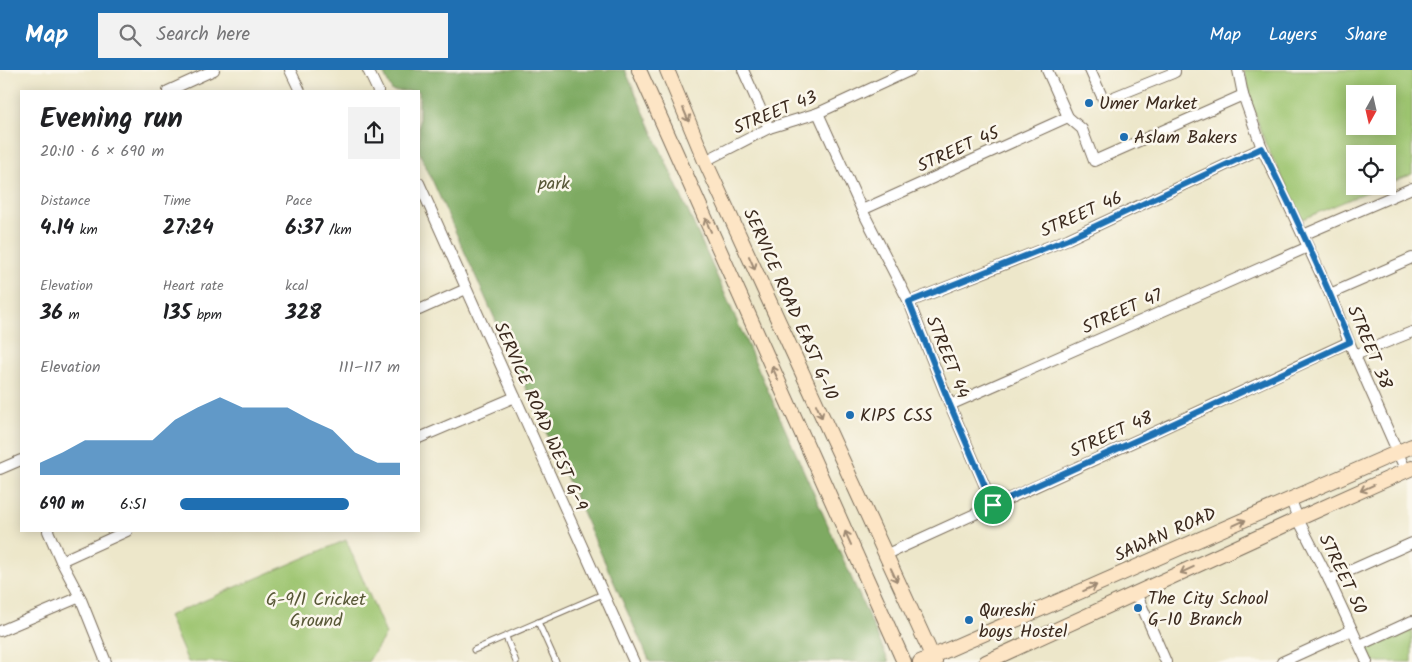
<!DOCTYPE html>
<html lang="en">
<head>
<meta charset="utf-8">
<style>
  body { margin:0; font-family:Kalam,sans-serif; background:#f2f2f2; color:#202124; height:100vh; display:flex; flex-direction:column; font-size:19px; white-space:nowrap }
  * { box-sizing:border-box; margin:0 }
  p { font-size:16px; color:#757577 }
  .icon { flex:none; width:28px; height:28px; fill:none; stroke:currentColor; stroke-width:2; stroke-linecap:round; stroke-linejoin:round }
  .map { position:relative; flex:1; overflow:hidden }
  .side { position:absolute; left:20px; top:20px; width:400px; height:442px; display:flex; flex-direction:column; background:#fff; border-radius:0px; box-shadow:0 2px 12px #0003 }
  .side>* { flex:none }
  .needle { width:32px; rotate:188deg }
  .fabs { position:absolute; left:1346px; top:15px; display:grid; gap:10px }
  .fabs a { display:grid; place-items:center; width:50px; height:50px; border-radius:0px; background:#fff; box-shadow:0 2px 12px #0003; font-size:25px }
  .pin { position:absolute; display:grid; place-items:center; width:42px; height:42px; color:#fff; margin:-21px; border:2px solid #fff; border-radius:50%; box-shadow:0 1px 5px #0007 }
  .round { display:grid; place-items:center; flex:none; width:52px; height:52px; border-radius:0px; background:#f2f2f2 }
  .headline { display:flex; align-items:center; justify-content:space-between; height:85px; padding:0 20px }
  h1 { font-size:28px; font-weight:800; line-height:38px }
  .figures { display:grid; grid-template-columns:repeat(3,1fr); gap:8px; height:85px; padding:5px 20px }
  .figures div { display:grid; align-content:center }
  .figures b { font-size:21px; font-weight:800 }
  .figures small { font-size:14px; font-weight:400 }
  .figures p { font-size:14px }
  .chart { height:140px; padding:10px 20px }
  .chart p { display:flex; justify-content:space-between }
  .chart svg { width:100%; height:90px; margin-top:5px; fill:#1f6fb2; opacity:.7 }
  ul { padding:0 20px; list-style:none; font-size:16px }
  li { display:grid; grid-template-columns:80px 60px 1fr; align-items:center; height:38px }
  li i { height:12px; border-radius:6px; background:#1f6fb2 }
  header { display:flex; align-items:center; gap:30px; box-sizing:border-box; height:70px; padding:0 25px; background:#1f6fb2; color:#fff }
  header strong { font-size:24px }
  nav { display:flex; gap:28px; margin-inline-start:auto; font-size:18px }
  .search { width:350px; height:45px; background:#f2f2f2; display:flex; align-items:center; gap:12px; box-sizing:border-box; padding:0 18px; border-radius:0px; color:#757577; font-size:19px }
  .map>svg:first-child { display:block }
</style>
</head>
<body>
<header>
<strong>Map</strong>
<div class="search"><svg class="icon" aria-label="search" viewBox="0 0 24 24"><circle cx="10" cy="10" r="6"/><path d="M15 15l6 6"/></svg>Search here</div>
<nav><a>Map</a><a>Layers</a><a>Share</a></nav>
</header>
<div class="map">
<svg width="1412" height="592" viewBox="0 0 1412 592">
  <rect width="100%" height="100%" fill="#fbf7ec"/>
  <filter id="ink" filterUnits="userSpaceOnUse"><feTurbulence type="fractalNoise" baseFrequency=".02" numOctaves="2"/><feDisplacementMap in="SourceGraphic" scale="10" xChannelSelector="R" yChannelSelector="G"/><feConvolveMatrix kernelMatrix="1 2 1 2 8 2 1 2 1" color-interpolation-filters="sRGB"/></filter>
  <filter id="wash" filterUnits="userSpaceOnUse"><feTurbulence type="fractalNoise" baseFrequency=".0096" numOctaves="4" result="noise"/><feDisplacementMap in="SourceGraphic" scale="20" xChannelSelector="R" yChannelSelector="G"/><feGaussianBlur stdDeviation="1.12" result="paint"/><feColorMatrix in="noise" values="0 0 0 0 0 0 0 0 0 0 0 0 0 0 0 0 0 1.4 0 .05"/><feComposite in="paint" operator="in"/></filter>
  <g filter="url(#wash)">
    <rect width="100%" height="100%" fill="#ede7ca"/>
    <g fill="#9dc570" stroke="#6c7847" fill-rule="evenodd">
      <path d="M1244 0H1412V104L1388 114V84H1355V116H1381L1303 149 1266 75 1253 38ZM1355 24H1388V56H1355Z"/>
      <polygon points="346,470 386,564 368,592 188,592 168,546"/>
      <polygon points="1412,557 1412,592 1373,592 1366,578"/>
    </g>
    <polygon fill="#7eaa62" stroke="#5c6a40" points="382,0 625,0 889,592 650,592 419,81 419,21 392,21"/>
  </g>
  <g filter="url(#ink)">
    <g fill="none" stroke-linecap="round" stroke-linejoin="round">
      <defs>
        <g id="lane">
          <polyline points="538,552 556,592"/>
          <polyline points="506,567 516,592"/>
          <polyline points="474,580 603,524"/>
        </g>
        <g id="street">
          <polyline points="290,0 300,21"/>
          <polyline points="368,0 378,21"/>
          <polyline points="743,0 769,58"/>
          <polyline points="1047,0 1068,47 1082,59 1094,91 1243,25"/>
          <polyline points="1090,0 1104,31 1173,3 1175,2 1175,0"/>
          <polyline points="1238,0 1243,25 1262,78 1330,224 1349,272 1406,401"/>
          <polyline points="168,21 214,0"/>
          <polyline points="818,43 862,140 909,232 950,335 993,435"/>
          <polyline points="705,91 769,58 818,43 911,0"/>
          <polyline points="419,113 634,592"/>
          <polyline points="862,140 1068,47"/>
          <polyline points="1303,165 1412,118"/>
          <polyline points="1330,224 1412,188"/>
          <polyline points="909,232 1068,169 1262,78"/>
          <polyline points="419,240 466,219"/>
          <polyline points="1355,285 1412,262"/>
          <polyline points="950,335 1308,177"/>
          <polyline points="419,368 515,327"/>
          <polyline points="0,399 21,390"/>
          <polyline points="1291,430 1298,449 1329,510 1367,592"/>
          <polyline points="48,461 61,491 80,527 106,592"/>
          <polyline points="885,485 1155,362 1349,272"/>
          <polyline points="61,491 127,461"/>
          <polyline points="1329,510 1412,473"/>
          <polyline points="1136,523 1166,592"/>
          <polyline points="0,561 80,527"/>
          <polyline points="1360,575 1412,551"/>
          <polyline points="1282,592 1352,560"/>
        </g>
        <g id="secondary">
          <polyline points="639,0 904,592"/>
          <polyline points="667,0 705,91 935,592"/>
          <polyline points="920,592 1412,376"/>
          <polyline points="986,592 1298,449 1412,398"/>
        </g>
      </defs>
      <use href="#lane" stroke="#796c5a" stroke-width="7"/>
      <use href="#street" stroke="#796c5a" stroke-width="12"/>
      <use href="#secondary" stroke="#796c5a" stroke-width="16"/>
      <use href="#lane" stroke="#fff" stroke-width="5"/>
      <use href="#street" stroke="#fff" stroke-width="10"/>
      <use href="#secondary" stroke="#fde5c5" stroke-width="14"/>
    </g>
    <defs><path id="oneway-shaft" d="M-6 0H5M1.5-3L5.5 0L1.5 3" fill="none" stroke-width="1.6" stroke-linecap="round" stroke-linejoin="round" transform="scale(1.25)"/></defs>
    <g stroke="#9c8872">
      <use href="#oneway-shaft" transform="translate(686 45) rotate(67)"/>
      <use href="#oneway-shaft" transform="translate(708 155) rotate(-114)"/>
      <use href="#oneway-shaft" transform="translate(752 193) rotate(66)"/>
      <use href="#oneway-shaft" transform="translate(775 303) rotate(-114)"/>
      <use href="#oneway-shaft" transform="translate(819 341) rotate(66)"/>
      <use href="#oneway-shaft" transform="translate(1367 418) rotate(156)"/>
      <use href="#oneway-shaft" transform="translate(1239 453) rotate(-24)"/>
      <use href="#oneway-shaft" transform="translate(848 468) rotate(-114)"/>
      <use href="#oneway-shaft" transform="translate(1187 500) rotate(155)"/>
      <use href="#oneway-shaft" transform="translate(894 505) rotate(65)"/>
      <use href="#oneway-shaft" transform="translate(1090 518) rotate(-24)"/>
    </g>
  </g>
  <g fill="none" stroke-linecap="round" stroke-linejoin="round" filter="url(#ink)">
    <defs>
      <path id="route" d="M1262 78C1294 142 1323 206 1350 272L1155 362 993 435 950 335 909 232 1068 169Z"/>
    </defs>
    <use href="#route" stroke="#fff" stroke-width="10"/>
    <use href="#route" stroke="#1f6fb2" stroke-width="6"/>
  </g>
  <g fill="#1f6fb2" stroke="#fbf7ec" stroke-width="2">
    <circle cx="1089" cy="33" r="5"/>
    <circle cx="1124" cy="67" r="5"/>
    <circle cx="850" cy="345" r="5"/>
    <circle cx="1138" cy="538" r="5"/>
    <circle cx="969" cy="550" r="5"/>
  </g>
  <g text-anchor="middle" stroke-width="5" stroke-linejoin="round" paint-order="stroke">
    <g font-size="18" fill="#3b2a1e" stroke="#fbf7ec" text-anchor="start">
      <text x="1099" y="39">Umer Market</text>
      <text x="1134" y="73">Aslam Bakers</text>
      <text x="860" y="351">KIPS CSS</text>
      <text x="1148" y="534">The City School<tspan x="1148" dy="21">G-10 Branch</tspan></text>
      <text x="979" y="546">Qureshi<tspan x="979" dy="21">boys Hostel</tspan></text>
    </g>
    <g font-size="18" fill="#3b2a1e" stroke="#fbf7ec">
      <text transform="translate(775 42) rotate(-22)" y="6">STREET 43</text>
      <text transform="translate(958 79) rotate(-24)" y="6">STREET 45</text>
      <text transform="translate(1081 144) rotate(-24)" y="6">STREET 46</text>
      <text transform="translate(791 234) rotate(66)" y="6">SERVICE ROAD EAST G-10</text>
      <text transform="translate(1122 241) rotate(-24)" y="6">STREET 47</text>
      <text transform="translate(1370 277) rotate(67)" y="6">STREET 38</text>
      <text transform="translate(948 287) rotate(68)" y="6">STREET 44</text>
      <text transform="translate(541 346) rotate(66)" y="6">SERVICE ROAD WEST G-9</text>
      <text transform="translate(1111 364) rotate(-24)" y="6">STREET 48</text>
      <text transform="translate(1165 464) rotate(-24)" y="6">SAWAN ROAD</text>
      <text transform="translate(1343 504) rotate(64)" y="6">STREET 50</text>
    </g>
    <g font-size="18" fill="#585837" stroke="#fbf7ec">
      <text x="554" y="119">park</text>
      <text x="316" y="535">G-9/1 Cricket<tspan x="316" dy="21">Ground</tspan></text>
    </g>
  </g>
</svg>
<div class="fabs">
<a><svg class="needle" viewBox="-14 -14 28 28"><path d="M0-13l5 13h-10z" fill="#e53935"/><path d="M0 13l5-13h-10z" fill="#757577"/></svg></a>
<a><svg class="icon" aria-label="locate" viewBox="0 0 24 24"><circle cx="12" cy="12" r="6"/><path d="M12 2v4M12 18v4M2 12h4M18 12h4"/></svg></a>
</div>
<div class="pin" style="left:993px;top:435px;background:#1e9e55"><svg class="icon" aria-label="arrive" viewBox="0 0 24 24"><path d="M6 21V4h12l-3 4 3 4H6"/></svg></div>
<section class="side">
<div class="headline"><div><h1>Evening run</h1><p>20:10 · 6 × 690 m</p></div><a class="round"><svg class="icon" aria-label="share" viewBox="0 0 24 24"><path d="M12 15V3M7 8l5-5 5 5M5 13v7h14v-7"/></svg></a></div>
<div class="figures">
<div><p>Distance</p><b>4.14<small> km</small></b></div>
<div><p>Time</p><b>27:24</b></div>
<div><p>Pace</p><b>6:37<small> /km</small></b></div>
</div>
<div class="figures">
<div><p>Elevation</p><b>36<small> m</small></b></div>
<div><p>Heart rate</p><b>135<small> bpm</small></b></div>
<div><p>kcal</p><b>328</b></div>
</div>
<div class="chart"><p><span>Elevation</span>111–117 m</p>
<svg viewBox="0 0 160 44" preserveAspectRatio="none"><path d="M0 44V38L10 33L20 27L30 27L40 27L50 27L60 17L70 11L80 6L90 11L100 11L110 11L120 17L130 22L140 33L150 38L160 38V44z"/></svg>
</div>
<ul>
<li><b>690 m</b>6:51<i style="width:77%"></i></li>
</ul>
</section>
</div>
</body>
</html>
